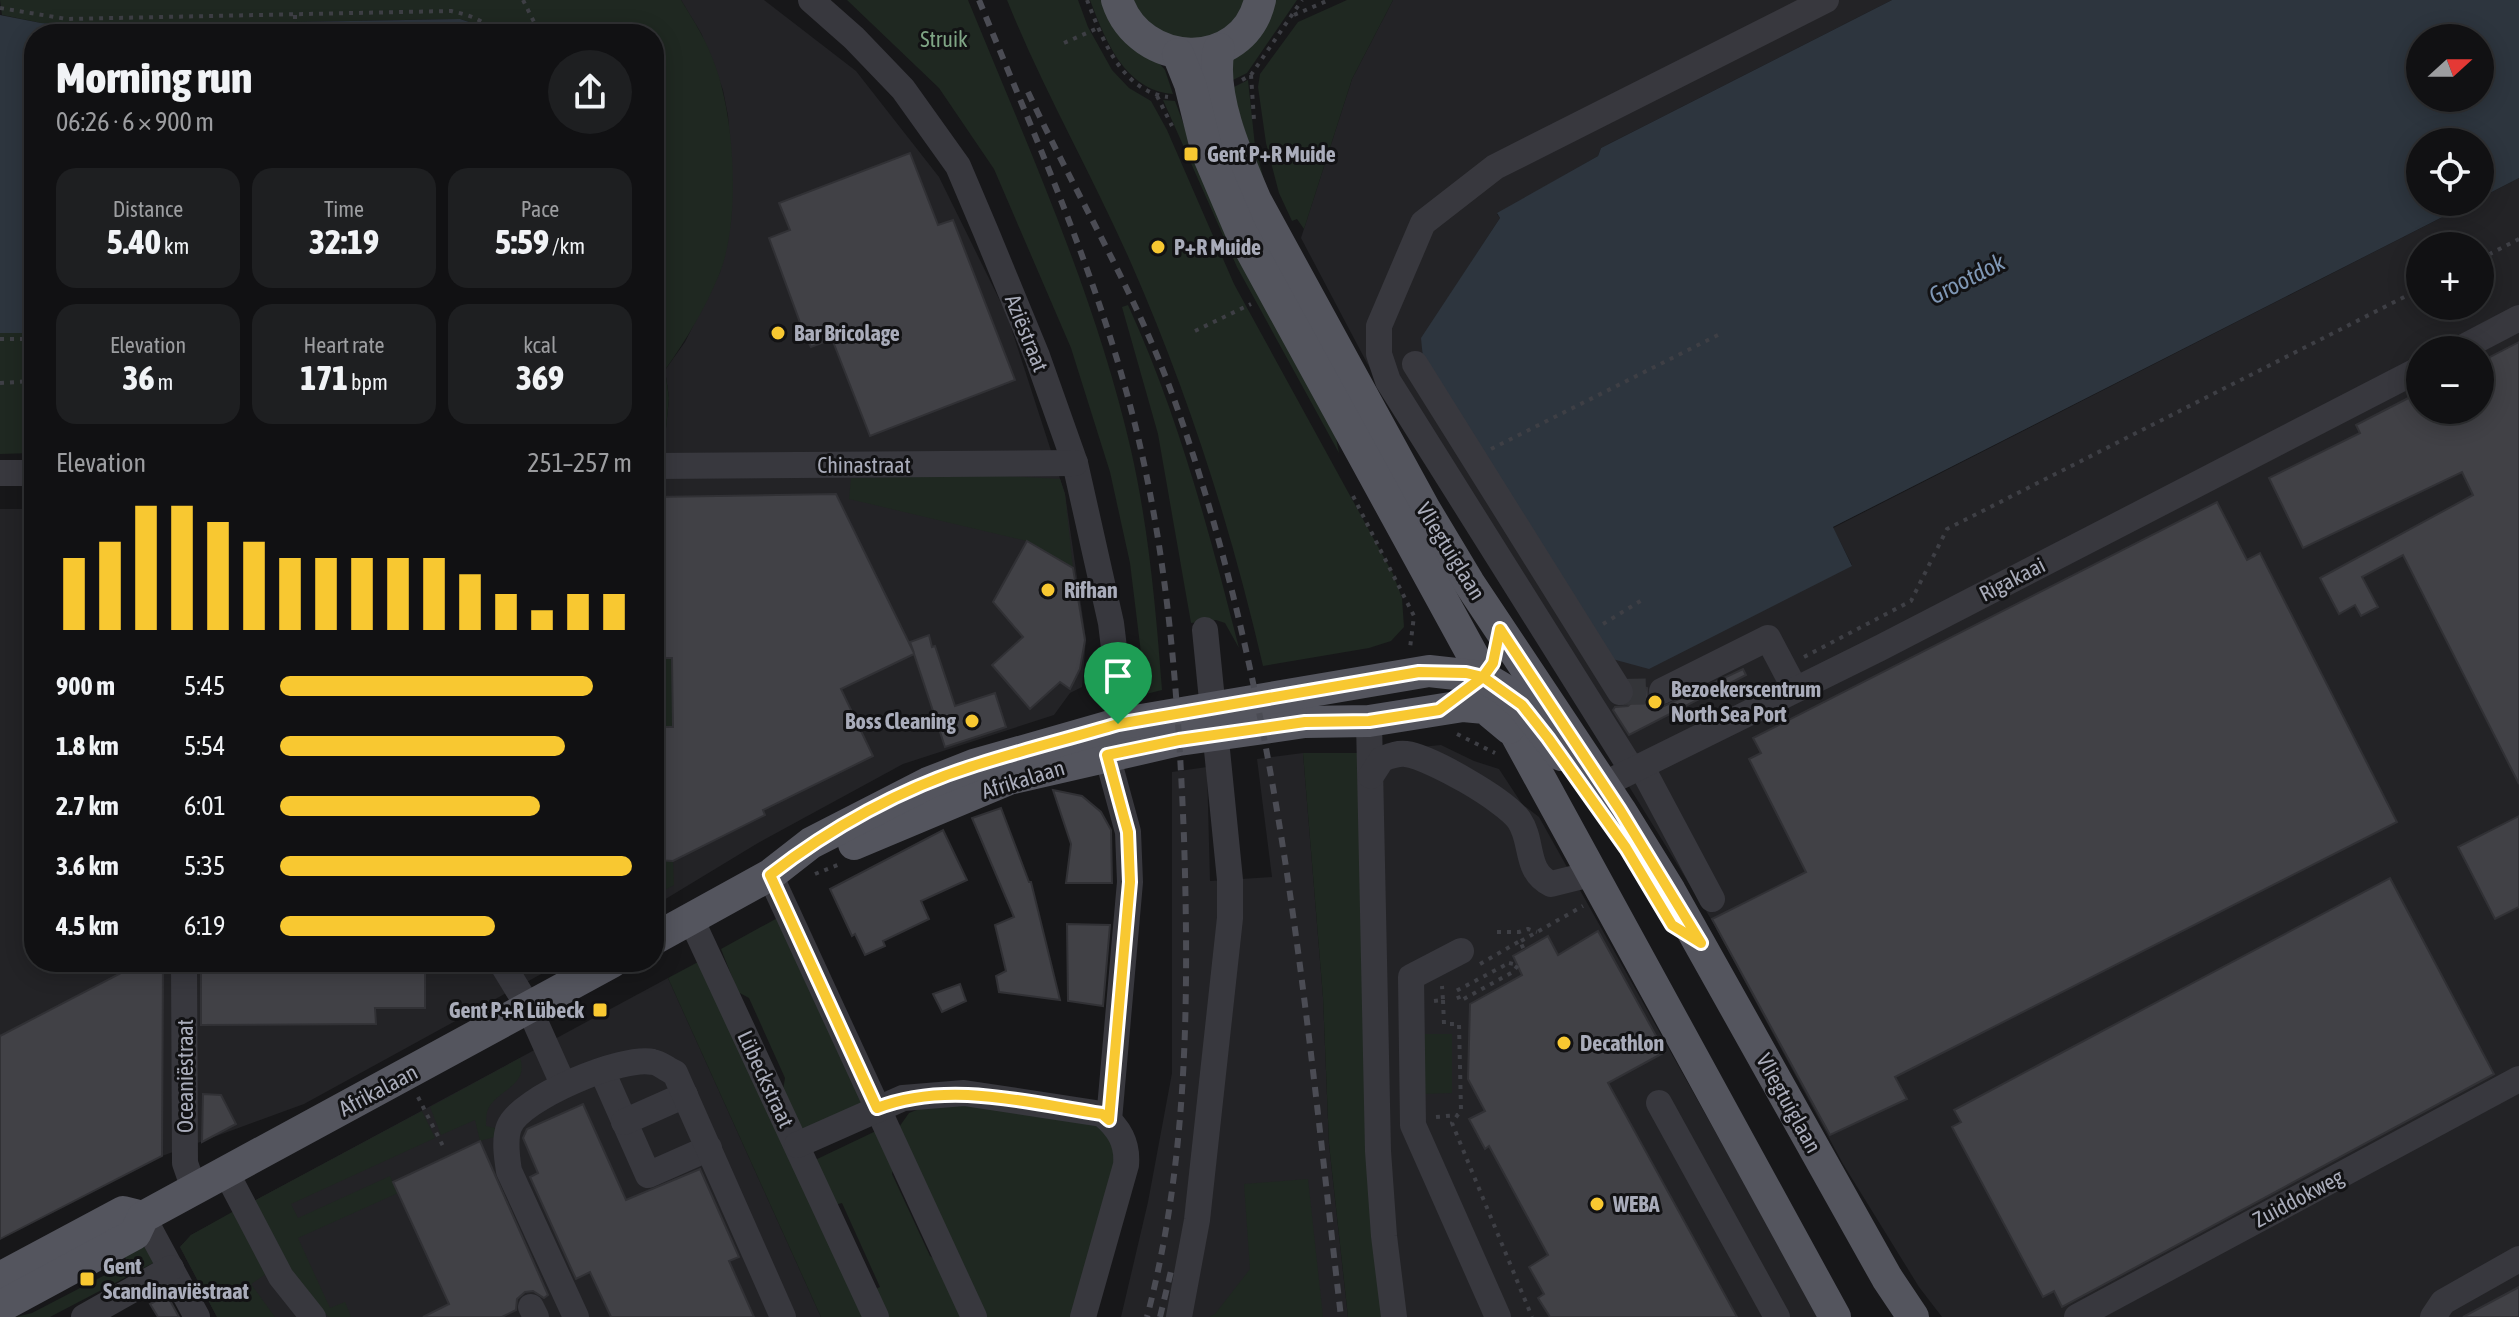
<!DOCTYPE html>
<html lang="en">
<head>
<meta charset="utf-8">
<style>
  body { margin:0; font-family:"Asap Condensed",sans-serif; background:#1e1f21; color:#f1f3f6; height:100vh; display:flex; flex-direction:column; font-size:30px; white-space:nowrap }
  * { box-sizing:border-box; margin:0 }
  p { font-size:26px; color:#9c9da0 }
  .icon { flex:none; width:44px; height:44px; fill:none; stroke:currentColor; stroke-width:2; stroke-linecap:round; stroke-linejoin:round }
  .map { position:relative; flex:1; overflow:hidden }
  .panel { position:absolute; left:24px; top:24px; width:640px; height:948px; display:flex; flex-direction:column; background:#111113; border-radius:32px; box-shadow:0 4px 20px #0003,0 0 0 2px #303133 }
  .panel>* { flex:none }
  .needle { width:52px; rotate:69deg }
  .tools { position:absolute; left:2406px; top:24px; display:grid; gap:16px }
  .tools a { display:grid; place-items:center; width:88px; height:88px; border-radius:50%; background:#111113; box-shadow:0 4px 20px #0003,0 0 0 2px #303133; font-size:40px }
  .pin { position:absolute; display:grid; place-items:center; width:68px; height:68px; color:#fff; margin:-82px -34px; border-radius:50% 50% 50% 0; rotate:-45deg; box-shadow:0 0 8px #0007 }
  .pin .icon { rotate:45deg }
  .round { display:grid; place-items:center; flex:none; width:84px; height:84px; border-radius:42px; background:#1e1f21 }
  .head { display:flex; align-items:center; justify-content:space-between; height:136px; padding:0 32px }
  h1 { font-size:44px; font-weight:800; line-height:60px }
  .stats { display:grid; grid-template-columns:repeat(3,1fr); gap:12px; height:136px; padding:8px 32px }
  .stats div { display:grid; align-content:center; border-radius:20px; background:#1e1f21; text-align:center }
  .stats b { font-size:34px; font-weight:800 }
  .stats small { font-size:22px; font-weight:400 }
  .stats p { font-size:22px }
  .chart { height:224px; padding:16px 32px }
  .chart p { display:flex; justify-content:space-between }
  .chart svg { width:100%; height:144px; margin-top:8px; stroke:#f8c831; stroke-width:6 }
  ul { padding:0 32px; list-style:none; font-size:26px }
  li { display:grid; grid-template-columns:128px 96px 1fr; align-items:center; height:60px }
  li i { height:20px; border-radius:10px; background:#f8c831 }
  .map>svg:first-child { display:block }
</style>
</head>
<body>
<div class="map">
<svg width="2519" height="1317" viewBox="0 0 2519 1317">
  <rect width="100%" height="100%" fill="#171719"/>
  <g fill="#232326" fill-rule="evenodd">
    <polygon points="681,0 764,0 856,71 939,177 1007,315 1065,494 1086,639 1082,687 1070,693 1054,715 903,764 758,843 654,906 654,433 666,428 669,398 665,370 685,342 720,272 731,220 732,168 728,116 723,90 701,33"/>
    <path d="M1393 0H1892L1601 148 1598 156 1497 214 1500 218 1422 338 1423 362 1852 565 1833 528 2472 202H2480V198L2519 178V1317H1942L1919 1287 1843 1164 1711 919 1367 363 1301 238 1352 79ZM2420 246H2480V306H2420ZM2420 350H2480V410H2420Z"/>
    <polygon points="0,509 34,509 34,962 563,962 304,1104 162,1156 0,1239"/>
    <polygon points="1441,745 1474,761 1499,769 1522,804 1539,817 1819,1317 1384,1317 1359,753"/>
    <polygon points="1303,753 1323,997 1329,1144 1348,1317 1121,1317 1148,1202 1172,1073 1172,772 1207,767 1210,881 1272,877 1257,759"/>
    <polygon points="668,978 821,1317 217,1317 180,1247 191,1235"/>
  </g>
  <g fill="#1f2821">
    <path d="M0 0H681C694 21 707 41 715 65 735 119 741 221 719 275 705 309 686 340 665 370L669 398 666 428 654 433V34H485L472 23 460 19 87 26 41 23 2 15Z"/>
    <path d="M847 0H968C1028 147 1095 294 1131 450 1149 530 1156 610 1162 690L1146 694 1130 563 1110 472 1071 348 994 169 939 88Z"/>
    <path d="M1007 0H1078L1088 27 1112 70 1129 88 1151 101 1167 130 1234 284 1393 574 1402 598 1404 627 1391 641 1369 648 1263 666C1231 527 1188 393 1131 263 1092 174 1043 90 1007 0Z"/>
    <path d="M1090 0H1105L1165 70 1173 94C1124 90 1105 39 1090 0Z"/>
    <polygon points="1130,0 1248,0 1234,22 1216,36 1190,42 1149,27"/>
    <polygon points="1274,0 1297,0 1247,73 1231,81 1233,57"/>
    <polygon points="1347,0 1393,0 1352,79 1304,229 1297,219 1292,221 1279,193 1266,143 1258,87 1260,74 1298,22"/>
    <polygon points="1248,80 1255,146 1269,199 1257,173 1232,88"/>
    <polygon points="1163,100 1175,101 1200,168 1334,428 1339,453 1237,267"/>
    <path d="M1128 305C1178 414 1209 531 1239 648L1225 623 1216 620 1191 623 1158 434 1122 307Z"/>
    <polygon points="0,333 34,333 34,453 0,454"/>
    <polygon points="986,475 1060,479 1065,494 1073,568 1027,541 849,499 851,478"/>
    <polygon points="654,658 672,658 673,727 654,727"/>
    <polygon points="1303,753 1359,753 1384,1317 1348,1317 1329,1144 1323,997"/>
    <polygon points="654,860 673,861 674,885 654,896"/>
    <polygon points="781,916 866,1101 803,1131 783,1090 785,1078 749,998 738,992 721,949"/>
    <polygon points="698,962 867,1317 821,1317 668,978"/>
    <polygon points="1422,1034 1452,1034 1452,1093 1423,1094"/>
    <path d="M520 1058C530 1087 494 1090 487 1112 486 1117 486 1122 486 1126L499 1129 498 1136 480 1141 475 1120 441 1135 430 1107Z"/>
    <polygon points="942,1100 1101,1124 1121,1153 1075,1317 982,1317 897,1130 909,1113"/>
    <polygon points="422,1111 435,1138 291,1204 298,1218 390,1176 398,1193 298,1238 330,1308 345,1302 351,1317 329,1317 302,1291 252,1202"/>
    <polygon points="878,1130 894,1165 892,1174 930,1256 940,1263 964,1317 888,1317 876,1289 880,1287 842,1203 834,1205 815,1160"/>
    <polygon points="1308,1179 1323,1317 1209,1317 1215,1314 1250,1269 1244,1184"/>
    <polygon points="234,1211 266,1274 251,1284 275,1317 217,1317 180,1247 191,1235"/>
    <polygon points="143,1246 149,1250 155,1262 50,1317 16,1317 32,1313 128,1263 121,1249"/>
  </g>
  <g fill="#2d353e" fill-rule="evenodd">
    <path d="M1892 0H2519V178L2480 198V142H2420V202H2472L1833 527 1852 566 1649 669 1605 657 1423 359 1421 338 1500 218 1497 213 1598 156 1601 148ZM2420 38H2480V98H2420Z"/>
    <polygon points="0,15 41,23 87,26 460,19 472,23 485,34 34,34 34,333 0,333"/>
  </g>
  <g fill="#414146" stroke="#313135" stroke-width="2">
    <polygon points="910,153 938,225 953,220 1015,380 870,436 832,339 811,347 805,336 769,238 790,230 779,203"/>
    <polygon points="2519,342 2519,784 2403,555 2362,577 2378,607 2361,616 2355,605 2339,614 2320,578 2473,495 2462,472 2303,548 2269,478 2360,433 2356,425 2420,392 2420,410 2480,410 2480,362"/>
    <polygon points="836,494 914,653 910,642 929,635 932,647 935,646 955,706 995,693 1006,727 945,747 914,654 841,689 873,756 763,810 765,815 673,861 654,860 654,727 673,727 672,658 654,658 654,497"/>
    <polygon points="2217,502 2247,560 2260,553 2397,822 1895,1077 1907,1099 1830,1135 1712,919 1806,872 1749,759 1761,753 1753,738"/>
    <polygon points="1027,541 1073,568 1085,640 1080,669 1070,689 1060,682 1030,709 992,665 1023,637 993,602"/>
    <polygon points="1743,669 1746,675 1629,735 1613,710 1615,707 1628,706 1634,700 1636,692 1634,684 1647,688 1648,699 1654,705 1662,707"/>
    <polygon points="1053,790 1082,796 1101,812 1111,830 1112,883 1066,883 1071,844"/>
    <polygon points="1001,808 1029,882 1031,882 1060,1000 999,992 996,976 1006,971 995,925 1014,917 972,818"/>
    <polygon points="2519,816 2519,907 2495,919 2458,847"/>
    <polygon points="943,830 967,880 921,901 929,919 883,941 885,946 865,955 855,934 852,936 830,889"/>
    <polygon points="2390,878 2494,1074 2062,1307 2054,1291 2043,1297 1952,1127 1961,1122 1954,1110"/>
    <polygon points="1067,924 1110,925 1103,1006 1068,1001"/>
    <polygon points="1598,931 1665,1052 1608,1083 1737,1317 1550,1317 1538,1298 1544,1294 1529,1267 1548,1255 1489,1146 1485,1149 1469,1119 1485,1111 1468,1079 1470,1004 1522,975 1513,956 1548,936 1558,955"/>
    <polygon points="142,962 163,962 162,1156 0,1239 0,1036"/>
    <polygon points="201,962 425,962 425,1008 375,1008 376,1024 201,1025"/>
    <polygon points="960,984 966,1001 942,1012 933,994"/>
    <polygon points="203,1094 221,1095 236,1124 202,1142"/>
    <polygon points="583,1104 626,1200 700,1169 739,1257 729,1261 754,1317 611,1317 590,1272 576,1279 530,1177 538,1173 523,1138 527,1129"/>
    <polygon points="480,1141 548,1295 544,1298 533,1291 525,1292 517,1299 516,1310 502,1317 423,1317 449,1304 393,1182"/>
    <polygon points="2519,1287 2519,1317 2463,1317"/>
    <polygon points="167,1295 179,1317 158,1317 150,1304"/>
  </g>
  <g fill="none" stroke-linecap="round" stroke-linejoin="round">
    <polyline stroke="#343539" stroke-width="26" stroke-dasharray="26 13" stroke-linecap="butt" points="1620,692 1662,691"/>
    <g stroke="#3e3f45" stroke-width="4" stroke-dasharray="4 6" stroke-linecap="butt">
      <polyline points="523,0 540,34"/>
      <path d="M1087 0C1102 38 1121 91 1168 97"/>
      <path d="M0 8 67 19 451 11C467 15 484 18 493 34"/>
      <polyline points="295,15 295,34"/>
      <polyline points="1294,15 1329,0"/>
      <polyline points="1064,43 1098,28"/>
      <polyline points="1251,75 1254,120"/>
      <polyline points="1242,80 1251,75 1302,0"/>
      <polyline points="1157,96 1172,126"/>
      <polyline points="2480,259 2519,239"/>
      <polyline points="1195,331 1251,304"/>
      <polyline points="0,339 34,339"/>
      <polyline points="0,383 34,381"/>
      <polyline points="1491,449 1718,335"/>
      <polyline points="1353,496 1414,616 1410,648"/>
      <polyline points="1603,624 1642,600"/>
      <polyline points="1804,657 1911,601 1947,529 2420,289"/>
      <polyline points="1457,734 1495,753"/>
      <polyline points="815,874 840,864"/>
      <polyline points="1497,932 1519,932 1528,929 1537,932"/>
      <polyline points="1521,941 1583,906"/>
      <polygon points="1509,963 1518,965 1513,972 1460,1001 1456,991"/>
      <polyline points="1480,964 1520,941 1524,950"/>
      <polyline points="1443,1000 1444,1024 1459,1024 1461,1110 1452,1123 1532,1317"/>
      <polyline points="1434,1001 1443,1000 1442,986"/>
      <polyline points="418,1097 444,1148"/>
      <polyline points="1436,1117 1458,1115"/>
    </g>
    <g stroke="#38383e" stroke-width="26">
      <polyline points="811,0 854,38 903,89 958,166 986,232 1037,356 1075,463 1111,623 1121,706 1118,724"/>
      <polyline points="2458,350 2519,318"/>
      <polyline points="1415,364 1620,692"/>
      <polyline points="654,466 1075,463"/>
      <polyline points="0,473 34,473"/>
      <polyline points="1662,691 1768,638 1795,689"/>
      <polyline points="1369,721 1378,1151 1384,1236 1394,1317"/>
      <polyline points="1107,755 1128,832 1130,882 1109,1120"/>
      <polyline points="1641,766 1712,899"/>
      <polyline points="1632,770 1388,381 1379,354 1379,326 1423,223 1495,167 1826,0"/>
      <path d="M1371 776 1382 759C1390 756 1397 753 1406 754 1430 757 1505 800 1519 820 1534 842 1524 871 1551 884L1591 874"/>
      <polyline points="1617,778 1880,648 2420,369"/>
      <polyline points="770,875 974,1317"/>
      <polyline points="691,919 876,1317"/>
      <polyline points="1461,951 1411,977 1413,1125 1498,1317"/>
      <polyline points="184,962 185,1163 194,1189"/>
      <polyline points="501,962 529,1008 563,1084"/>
      <polyline points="602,1071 648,1175 709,1148"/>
      <polyline points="1659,1103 1777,1317"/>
      <polyline points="624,1122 685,1095"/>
      <path d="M797 1145 903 1098 964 1093 1102 1114C1119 1128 1128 1143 1126 1165L1083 1317"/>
      <polyline points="226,1172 281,1277 313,1317"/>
      <polyline points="143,1217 197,1317"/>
      <polyline points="531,1307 536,1317"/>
      <polyline points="84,1317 171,1268"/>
      <path d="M576 1317 509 1171C507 1158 504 1140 509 1127 520 1098 623 1055 653 1062 660 1063 668 1070 675 1073L783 1317"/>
      <polyline points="1179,1317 1197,1220 1230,918 1230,880 1205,630"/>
      <polyline points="2077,1317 2519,1079"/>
      <polyline points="2433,1317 2443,1302 2519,1259"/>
    </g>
    <g stroke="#54555e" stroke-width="32">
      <path d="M1117 0C1139 69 1243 74 1260 0"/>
      <path d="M1219 49C1209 95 1238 159 1256 201L1424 508 1469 583 1620 810 1670 891 1887 1278 1913 1317"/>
      <polyline points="1178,54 1190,84 1207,152 1241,232 1835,1317"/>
      <polyline points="854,844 1009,779 1179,740 1305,722 1369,721 1463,706 1485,708 1509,728"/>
      <polyline points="654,939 770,875 811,843 928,783 974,765 1118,724 1429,671 1483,677 1505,690 1522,705 1561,755"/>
      <polyline points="0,1278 123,1212 143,1217"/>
      <polyline points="0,1307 135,1234 143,1217 612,962"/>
    </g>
    <g stroke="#4b4c54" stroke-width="6" stroke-dasharray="10 8" stroke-linecap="butt">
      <path d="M979 0C1032 130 1090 259 1127 394 1167 539 1178 688 1184 838 1189 998 1188 1161 1147 1317"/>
      <path d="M1028 92C1076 195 1135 291 1174 399 1280 693 1305 1008 1341 1317"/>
      <polyline points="1160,1317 1172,1267"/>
    </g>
  </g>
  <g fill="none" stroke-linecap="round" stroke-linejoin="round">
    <defs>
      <path id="route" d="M1118 724C1071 738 1023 750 976 765 902 788 830 828 770 875L877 1108C949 1080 1028 1103 1102 1114L1109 1120 1130 882 1128 832 1107 755 1179 740 1305 722 1369 721 1439 710 1483 677 1522 705 1548 738 1626 848 1672 925 1701 943 1620 810 1500 629 1493 663 1483 677 1466 673 1419 672 1118 724"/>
    </defs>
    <use href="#route" stroke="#fff" stroke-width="16"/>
    <use href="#route" stroke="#f8c831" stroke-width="10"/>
  </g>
  <g fill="#f8c831" stroke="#121214" stroke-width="3">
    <rect x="1183" y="146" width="16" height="16" rx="4"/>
    <circle cx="1158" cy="247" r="8"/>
    <circle cx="778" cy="333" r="8"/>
    <circle cx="1048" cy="590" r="8"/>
    <circle cx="1655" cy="702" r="8"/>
    <circle cx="972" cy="721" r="8"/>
    <rect x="592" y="1002" width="16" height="16" rx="4"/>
    <circle cx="1564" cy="1043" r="8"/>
    <circle cx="1597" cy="1204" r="8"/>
    <rect x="79" y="1271" width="16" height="16" rx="4"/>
  </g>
  <g text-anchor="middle" stroke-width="6" stroke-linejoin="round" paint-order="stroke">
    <g font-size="22" fill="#7fa585" stroke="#121214">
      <text x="944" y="47">Struik</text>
    </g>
    <g font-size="22" font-weight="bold" fill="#a9acba" stroke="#121214" text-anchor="start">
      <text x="1207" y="162">Gent P+R Muide</text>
      <text x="1174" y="255">P+R Muide</text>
      <text x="794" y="341">Bar Bricolage</text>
      <text x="1064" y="598">Rifhan</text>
      <text x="1671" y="697">Bezoekerscentrum<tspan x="1671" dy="25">North Sea Port</tspan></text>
      <text x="956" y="729" text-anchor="end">Boss Cleaning</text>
      <text x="584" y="1018" text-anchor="end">Gent P+R Lübeck</text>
      <text x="1580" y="1051">Decathlon</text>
      <text x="1613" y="1212">WEBA</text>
      <text x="103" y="1274">Gent<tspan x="103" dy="25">Scandinaviëstraat</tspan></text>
    </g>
    <g font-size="22" fill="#a9acba" stroke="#121214">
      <text transform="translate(1027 333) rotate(68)" y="8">Aziëstraat</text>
      <text x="864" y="473">Chinastraat</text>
      <text transform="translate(1451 551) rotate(58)" y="8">Vliegtuiglaan</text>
      <text transform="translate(2012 579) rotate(-27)" y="8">Rigakaai</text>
      <text transform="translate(1023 779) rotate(-17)" y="8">Afrikalaan</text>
      <text transform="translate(185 1076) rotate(-90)" y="8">Oceaniëstraat</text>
      <text transform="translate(766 1079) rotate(65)" y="8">Lübeckstraat</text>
      <text transform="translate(378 1090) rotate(-28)" y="8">Afrikalaan</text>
      <text transform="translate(1789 1103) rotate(61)" y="8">Vliegtuiglaan</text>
      <text transform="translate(2298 1198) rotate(-28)" y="8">Zuiddokweg</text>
    </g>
    <g font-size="24" font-style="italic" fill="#7f97b5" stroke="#121214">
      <text transform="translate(1967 279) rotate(-27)" y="8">Grootdok</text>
    </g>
  </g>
</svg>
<div class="tools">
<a><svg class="needle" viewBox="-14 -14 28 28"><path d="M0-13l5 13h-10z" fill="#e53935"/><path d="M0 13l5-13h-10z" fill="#9c9da0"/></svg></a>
<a><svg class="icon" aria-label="locate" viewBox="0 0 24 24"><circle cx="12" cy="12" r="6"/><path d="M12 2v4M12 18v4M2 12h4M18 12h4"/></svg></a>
<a>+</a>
<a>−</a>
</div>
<div class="pin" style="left:1118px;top:724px;background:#1e9e55"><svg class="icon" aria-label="arrive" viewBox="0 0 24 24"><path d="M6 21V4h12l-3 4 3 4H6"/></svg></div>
<section class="panel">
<div class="head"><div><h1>Morning run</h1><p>06:26 · 6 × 900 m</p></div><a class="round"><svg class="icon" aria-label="share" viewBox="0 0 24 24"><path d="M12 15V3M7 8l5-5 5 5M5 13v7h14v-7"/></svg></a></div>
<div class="stats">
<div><p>Distance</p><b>5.40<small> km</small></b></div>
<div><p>Time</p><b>32:19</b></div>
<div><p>Pace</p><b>5:59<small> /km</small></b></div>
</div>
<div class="stats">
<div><p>Elevation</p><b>36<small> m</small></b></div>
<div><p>Heart rate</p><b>171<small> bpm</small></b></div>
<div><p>kcal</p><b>369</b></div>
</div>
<div class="chart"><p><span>Elevation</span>251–257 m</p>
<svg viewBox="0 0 160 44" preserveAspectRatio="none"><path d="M5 44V22M15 44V17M25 44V6M35 44V6M45 44V11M55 44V17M65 44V22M75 44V22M85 44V22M95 44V22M105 44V22M115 44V27M125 44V33M135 44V38M145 44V33M155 44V33"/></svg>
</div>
<ul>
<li><b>900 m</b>5:45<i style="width:89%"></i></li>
<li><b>1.8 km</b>5:54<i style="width:81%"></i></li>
<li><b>2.7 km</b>6:01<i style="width:74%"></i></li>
<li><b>3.6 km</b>5:35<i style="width:100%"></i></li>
<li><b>4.5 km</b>6:19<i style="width:61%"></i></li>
</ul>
</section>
</div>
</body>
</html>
